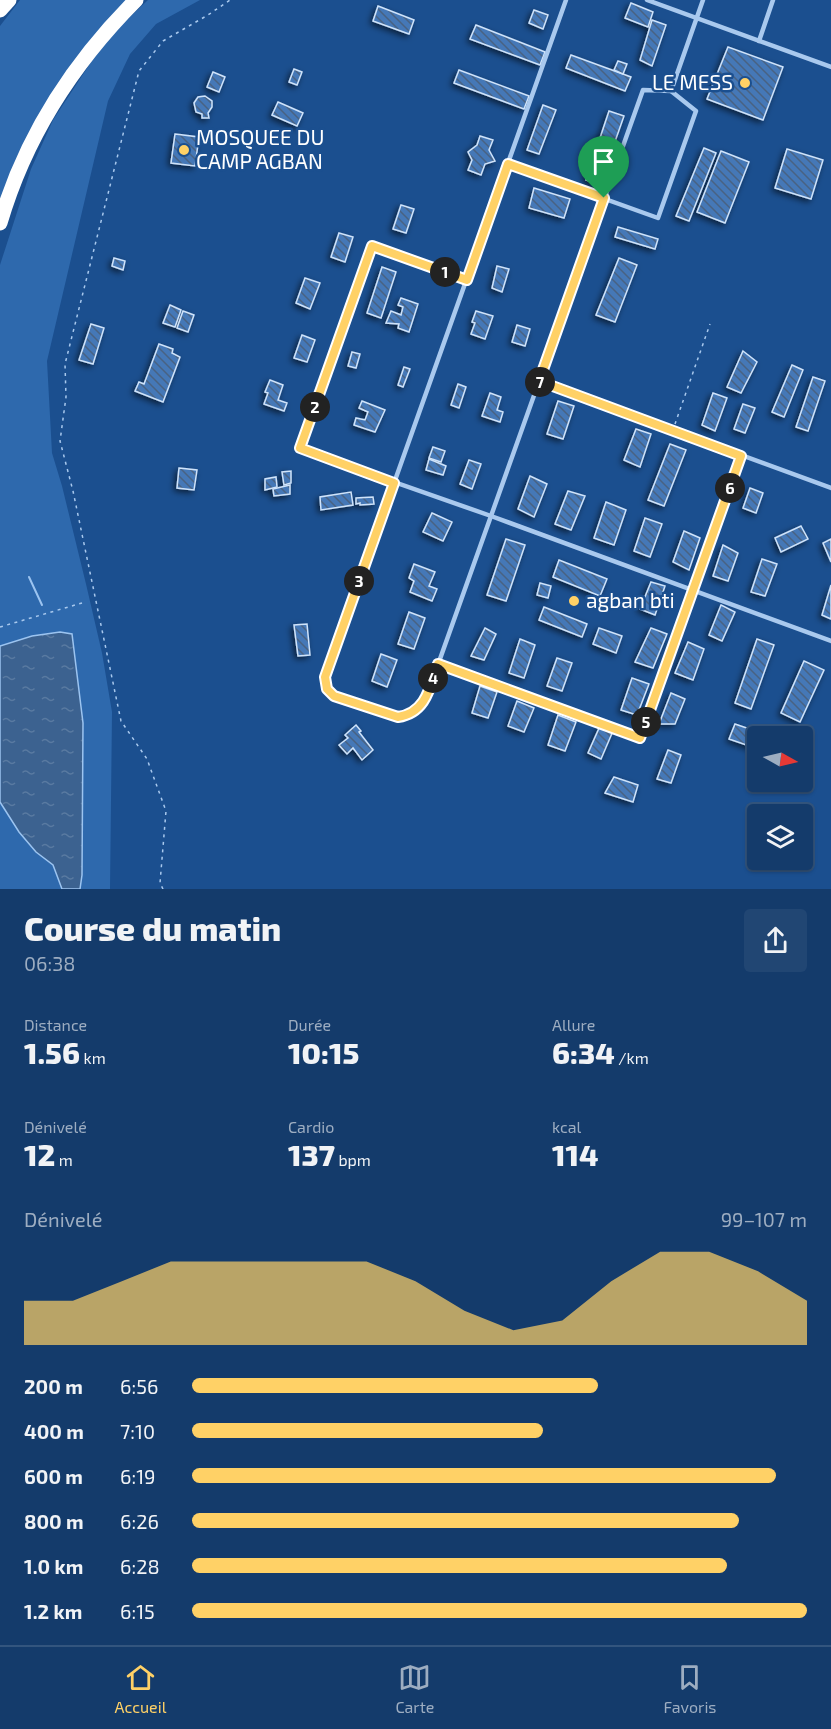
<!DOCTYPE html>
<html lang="fr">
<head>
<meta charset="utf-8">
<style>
  body { margin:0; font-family:"Exo 2",sans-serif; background:#214673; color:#f1f3f6; height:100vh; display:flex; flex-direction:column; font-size:22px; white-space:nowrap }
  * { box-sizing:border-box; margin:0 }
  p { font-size:20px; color:#9dadc1 }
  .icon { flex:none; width:33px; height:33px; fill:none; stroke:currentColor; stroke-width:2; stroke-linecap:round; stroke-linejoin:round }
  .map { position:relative; height:889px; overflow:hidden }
  .panel { display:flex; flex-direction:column; background:#143b6b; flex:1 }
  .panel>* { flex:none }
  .needle { width:39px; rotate:98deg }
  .tools { position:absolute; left:747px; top:726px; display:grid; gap:12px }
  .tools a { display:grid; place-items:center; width:66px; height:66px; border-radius:6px; background:#143b6b; box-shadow:0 2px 4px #0004,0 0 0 2px #33557e; font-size:30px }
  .pin { position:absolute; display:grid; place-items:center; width:51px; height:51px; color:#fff; margin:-62px -26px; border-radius:50% 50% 50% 0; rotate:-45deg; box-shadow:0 0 6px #0007 }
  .pin .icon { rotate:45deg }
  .km { position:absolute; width:30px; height:30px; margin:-15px; border-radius:50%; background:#222; color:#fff; font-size:16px; line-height:30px; text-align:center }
  .round { display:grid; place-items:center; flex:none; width:63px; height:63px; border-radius:6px; background:#214673 }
  .head { display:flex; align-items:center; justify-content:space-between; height:102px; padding:0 24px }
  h1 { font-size:33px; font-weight:800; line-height:45px }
  .stats { display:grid; grid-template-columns:repeat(3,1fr); gap:9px; height:102px; padding:6px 24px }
  .stats div { display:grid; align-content:center }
  .stats b { font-size:30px; font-weight:800 }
  .stats small { font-size:16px; font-weight:400 }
  .stats p { font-size:16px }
  .chart { height:168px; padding:12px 24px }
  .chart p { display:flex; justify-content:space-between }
  .chart svg { width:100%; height:108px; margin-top:6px; fill:#ffd166; opacity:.7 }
  ul { padding:0 24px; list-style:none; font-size:20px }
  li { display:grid; grid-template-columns:96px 72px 1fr; align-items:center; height:45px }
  li i { height:15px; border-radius:8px; background:#ffd166 }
  .menu { display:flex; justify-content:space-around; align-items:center; height:84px; border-top:2px solid #33557e; background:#143b6b; font-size:16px; color:#9dadc1 }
  .menu a { display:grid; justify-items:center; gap:3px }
  .menu .on { color:#ffd166 }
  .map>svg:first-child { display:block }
</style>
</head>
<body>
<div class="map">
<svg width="831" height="889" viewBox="0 0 831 889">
  <defs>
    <pattern id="water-ripples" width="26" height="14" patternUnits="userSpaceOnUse" patternTransform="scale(1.5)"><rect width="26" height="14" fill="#3c6290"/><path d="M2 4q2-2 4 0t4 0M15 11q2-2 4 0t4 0" fill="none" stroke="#597aa1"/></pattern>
    <pattern id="building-back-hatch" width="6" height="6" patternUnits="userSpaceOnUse" patternTransform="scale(1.5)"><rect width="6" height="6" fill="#4478b7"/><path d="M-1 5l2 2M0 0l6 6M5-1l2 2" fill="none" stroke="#486282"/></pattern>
    <filter id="shadow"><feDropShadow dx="-2.5" dy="2.5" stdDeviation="3" flood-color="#0009"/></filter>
  </defs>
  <rect width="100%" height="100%" fill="#1b4f8f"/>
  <g fill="#2e69ad">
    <polygon points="20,0 129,0 108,20 0,212 0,26"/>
    <polygon points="148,0 200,0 156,24 130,54 108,101 47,361 52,453 62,486 86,584 102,653 112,712 110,889 0,889 0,265 31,169 53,120 95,56 119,27"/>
  </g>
  <polygon fill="url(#water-ripples)" stroke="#9cc4f0" stroke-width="1.5" points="60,632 72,634 83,723 82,875 80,889 62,889 53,865 36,852 19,832 0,802 0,646 32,636"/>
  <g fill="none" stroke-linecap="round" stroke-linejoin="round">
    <polyline stroke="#9cc4f0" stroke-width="2" points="29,577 42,605"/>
  </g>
  <g fill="url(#building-back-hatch)" stroke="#cfe3fa" stroke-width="1.5" filter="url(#shadow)">
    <polygon points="631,3 653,12 648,27 625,18"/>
    <polygon points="378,6 414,20 409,34 373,21"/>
    <polygon points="534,10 548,15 543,29 529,23"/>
    <polygon points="652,20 666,25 652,66 640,60"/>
    <polygon points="476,25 545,52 540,65 470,39"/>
    <polygon points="728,47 783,67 763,120 707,99"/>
    <polygon points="571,55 631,77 625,91 566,68"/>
    <polygon points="618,61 627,64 623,74 614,70"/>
    <polygon points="294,69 302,72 297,85 289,82"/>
    <polygon points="459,70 529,96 524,109 454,83"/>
    <polygon points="213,72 225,77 219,92 207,87"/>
    <polygon points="205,96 212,101 212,107 208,113 209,118 202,118 202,114 196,112 194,103 198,97"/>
    <polygon points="278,102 303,113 297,126 272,115"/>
    <polygon points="543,105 556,110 539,154 527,150"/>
    <polygon points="609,111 624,116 600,184 586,180"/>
    <polygon points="175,134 199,137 195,166 171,163"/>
    <polygon points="480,136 493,140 489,150 495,161 485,164 481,175 468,170 472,160 468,152 477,145"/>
    <polygon points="704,148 716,153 689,221 676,216"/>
    <polygon points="787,149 823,160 811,199 775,188"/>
    <polygon points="721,151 749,162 725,223 697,212"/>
    <polygon points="534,188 570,199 564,218 529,208"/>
    <polygon points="401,205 414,209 406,233 393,229"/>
    <polygon points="618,227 658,239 655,249 615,237"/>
    <polygon points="339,233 353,237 345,262 331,257"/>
    <polygon points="114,258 125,261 123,270 112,266"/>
    <polygon points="619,258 637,265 615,322 596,315"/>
    <polygon points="497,266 509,269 502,292 492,288"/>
    <polygon points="382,267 396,272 381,318 367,313"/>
    <polygon points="305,278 320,283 310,309 296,303"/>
    <polygon points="401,298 418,304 409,332 398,328 399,324 386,323 391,311 401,315 403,307 398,305"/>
    <polygon points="170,305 181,310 175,327 163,323"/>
    <polygon points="183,311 194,315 188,332 177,328"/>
    <polygon points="476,311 493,316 485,339 471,334 475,323 472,322"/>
    <polygon points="91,324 104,328 93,364 79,360"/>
    <polygon points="517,325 530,329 525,346 512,342"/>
    <polygon points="302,335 315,340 307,362 294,358"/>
    <polygon points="159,344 173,349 172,353 180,357 163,402 135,391 139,382 144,384"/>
    <polygon points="743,351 757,362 741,393 727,387"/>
    <polygon points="352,352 360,354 356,368 348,366"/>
    <polygon points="792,365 803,370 784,417 772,412"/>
    <polygon points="404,367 410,369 403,387 398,385"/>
    <polygon points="813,377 825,381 808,431 796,427"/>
    <polygon points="270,380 283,385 278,400 287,403 284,411 264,404 268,393 265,392"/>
    <polygon points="458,384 466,387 459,408 451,405"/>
    <polygon points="490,393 501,397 497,410 503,412 500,422 482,416"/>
    <polygon points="713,393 727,398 715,431 702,425"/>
    <polygon points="362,401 385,410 375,432 354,425 356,418 365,420 368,412 359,408"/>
    <polygon points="558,401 574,406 563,439 547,434"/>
    <polygon points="743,404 755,408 745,433 734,429"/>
    <polygon points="636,429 651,434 640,467 624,460"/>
    <polygon points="670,444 686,450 664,506 648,500"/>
    <polygon points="433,447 445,451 441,462 429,458"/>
    <polygon points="429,459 446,466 443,475 426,470"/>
    <polygon points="469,460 481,464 472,489 460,484"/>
    <polygon points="179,468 197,470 194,490 177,488"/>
    <polygon points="291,471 291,483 284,485 282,472"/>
    <polygon points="530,476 547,484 534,517 518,509"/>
    <polygon points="276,477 277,487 265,490 265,479"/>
    <polygon points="290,485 290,494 274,496 273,489"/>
    <polygon points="750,488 763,493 756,513 743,508"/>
    <polygon points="568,491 585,496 571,530 555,524"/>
    <polygon points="351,492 353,505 321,510 320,497"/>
    <polygon points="373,497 374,504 360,505 360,503 356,504 356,498"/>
    <polygon points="606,502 626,510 614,545 594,538"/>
    <polygon points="432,513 452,522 443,541 423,532"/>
    <polygon points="645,518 662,524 650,557 634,551"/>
    <polygon points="801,526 808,539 781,552 775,538"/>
    <polygon points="684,531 700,538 689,570 673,562"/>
    <polygon points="506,539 525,545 506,601 487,595"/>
    <polygon points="831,539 831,562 823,543"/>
    <polygon points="723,545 738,553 728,581 713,576"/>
    <polygon points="762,559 777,564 765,596 751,592"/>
    <polygon points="559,560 607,579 600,596 553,577"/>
    <polygon points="414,564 435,572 429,586 437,589 432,601 410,592 414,581 409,578"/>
    <polygon points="651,582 665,586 655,615 640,609"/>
    <polygon points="540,583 551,586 548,598 537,595"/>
    <polygon points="831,585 831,619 822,615"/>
    <polygon points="721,605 735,612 722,641 709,635"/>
    <polygon points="544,607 587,624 582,637 539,620"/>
    <polygon points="409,612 425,618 414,649 398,644"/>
    <polygon points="307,624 310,655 298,656 294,625"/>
    <polygon points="485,628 496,634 484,660 471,656"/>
    <polygon points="599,628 622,636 616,653 593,644"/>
    <polygon points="651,628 667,634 653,668 635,662"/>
    <polygon points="520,639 535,645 524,678 509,673"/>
    <polygon points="757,639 774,645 751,709 735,703"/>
    <polygon points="688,642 704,649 693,680 675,673"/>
    <polygon points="381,654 397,660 387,687 372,681"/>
    <polygon points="557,658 572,663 562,691 547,686"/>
    <polygon points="804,661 824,670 800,722 781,713"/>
    <polygon points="632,678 649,684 637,715 621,710"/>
    <polygon points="480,686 497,692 488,718 472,713"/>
    <polygon points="671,693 685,699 675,724 659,724"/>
    <polygon points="517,701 534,708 524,732 508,726"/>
    <polygon points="558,715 576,722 565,751 548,745"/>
    <polygon points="735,724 770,736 758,736 758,749 729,739"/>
    <polygon points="356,725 361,731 359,732 373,750 362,760 353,748 347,754 339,745 348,738 345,735"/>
    <polygon points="600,726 613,731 601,759 588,753"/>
    <polygon points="668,750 681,755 671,783 657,779"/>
    <polygon points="614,777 638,785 633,802 605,793"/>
  </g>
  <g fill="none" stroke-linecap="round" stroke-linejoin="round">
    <g stroke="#a9c9ee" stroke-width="1.5" stroke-dasharray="3 4.5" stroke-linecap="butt">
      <polyline points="675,424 710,324"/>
      <polyline points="0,627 82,603"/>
      <polyline points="163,889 160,883 166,811 147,759 121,721 73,491 60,441 66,397 65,364 139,71 163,41 208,15 230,0"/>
    </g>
    <g stroke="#a9c9ee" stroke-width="4.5">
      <path d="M566 0 325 677 327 689 334 696 398 717C410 715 417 710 425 701L643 90 671 91 703 0"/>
      <polyline points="647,0 831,67"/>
      <polyline points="759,41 773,0"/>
      <polyline points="508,164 658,218 696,111 671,91"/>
      <polyline points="467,280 372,246 300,449 491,516 831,641"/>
      <polyline points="539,381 831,488"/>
      <polyline points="438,664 640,738 741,456"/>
    </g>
    <g stroke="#fff" stroke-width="15">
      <polyline points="0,10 9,0"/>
      <path d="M0 223C25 138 73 63 136 0"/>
    </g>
  </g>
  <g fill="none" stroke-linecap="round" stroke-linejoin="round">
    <defs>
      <path id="route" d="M508 164 604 198 539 381 741 456 640 738 438 664C430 687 426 713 398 717L334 696 327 689 325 677 394 483 300 448 372 246 467 280Z"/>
    </defs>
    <use href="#route" stroke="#fff" stroke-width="12"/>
    <use href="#route" stroke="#ffd166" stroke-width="8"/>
  </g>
  <g fill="#ffd166" stroke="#1b4f8f" stroke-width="2">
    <circle cx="745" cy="83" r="6"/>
    <circle cx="184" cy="150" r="6"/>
    <circle cx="574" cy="601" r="6"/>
  </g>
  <g text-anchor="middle" stroke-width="5" stroke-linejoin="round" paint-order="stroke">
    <g font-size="21" fill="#fff" stroke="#1b4f8f" text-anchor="start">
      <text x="733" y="90" text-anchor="end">LE MESS</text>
      <text x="196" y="145">MOSQUEE DU<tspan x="196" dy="24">CAMP AGBAN</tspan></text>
      <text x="586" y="608">agban bti</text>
    </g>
  </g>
</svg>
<div class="tools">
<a><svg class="needle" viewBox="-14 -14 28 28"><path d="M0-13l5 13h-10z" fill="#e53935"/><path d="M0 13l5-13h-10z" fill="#9dadc1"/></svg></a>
<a><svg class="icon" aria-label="layers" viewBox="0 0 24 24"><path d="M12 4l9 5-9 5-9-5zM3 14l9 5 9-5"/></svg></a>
</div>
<div class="pin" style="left:604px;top:198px;background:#1e9e55"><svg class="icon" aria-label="arrive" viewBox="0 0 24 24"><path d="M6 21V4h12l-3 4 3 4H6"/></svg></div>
<b class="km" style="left:445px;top:272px">1</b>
<b class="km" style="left:315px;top:407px">2</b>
<b class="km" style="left:359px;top:581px">3</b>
<b class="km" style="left:433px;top:678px">4</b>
<b class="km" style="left:646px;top:722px">5</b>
<b class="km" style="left:730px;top:488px">6</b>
<b class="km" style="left:540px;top:382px">7</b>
</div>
<section class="panel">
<div class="head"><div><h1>Course du matin</h1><p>06:38</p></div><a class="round"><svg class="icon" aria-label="share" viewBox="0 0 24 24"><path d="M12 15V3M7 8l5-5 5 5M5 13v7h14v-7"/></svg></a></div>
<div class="stats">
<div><p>Distance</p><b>1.56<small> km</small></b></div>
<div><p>Durée</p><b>10:15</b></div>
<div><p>Allure</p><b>6:34<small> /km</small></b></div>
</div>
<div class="stats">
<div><p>Dénivelé</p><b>12<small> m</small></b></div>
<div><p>Cardio</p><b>137<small> bpm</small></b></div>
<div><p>kcal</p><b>114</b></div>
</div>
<div class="chart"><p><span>Dénivelé</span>99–107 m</p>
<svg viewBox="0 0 160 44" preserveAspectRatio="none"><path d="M0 44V26L10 26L20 18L30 10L40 10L50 10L60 10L70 10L80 18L90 30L100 38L110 34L120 18L130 6L140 6L150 14L160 26V44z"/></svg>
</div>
<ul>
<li><b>200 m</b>6:56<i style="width:66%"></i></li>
<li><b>400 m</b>7:10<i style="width:57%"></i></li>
<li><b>600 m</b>6:19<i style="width:95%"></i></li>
<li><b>800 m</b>6:26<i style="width:89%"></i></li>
<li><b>1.0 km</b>6:28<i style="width:87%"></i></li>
<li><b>1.2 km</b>6:15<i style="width:100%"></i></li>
</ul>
</section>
<nav class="menu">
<a class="on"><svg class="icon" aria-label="home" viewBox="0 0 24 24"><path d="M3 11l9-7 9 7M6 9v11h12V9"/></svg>Accueil</a>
<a><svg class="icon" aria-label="map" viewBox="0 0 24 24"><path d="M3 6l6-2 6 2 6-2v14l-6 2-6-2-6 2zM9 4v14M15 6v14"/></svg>Carte</a>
<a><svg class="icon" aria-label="saved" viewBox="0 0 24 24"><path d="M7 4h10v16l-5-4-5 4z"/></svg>Favoris</a>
</nav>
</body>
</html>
